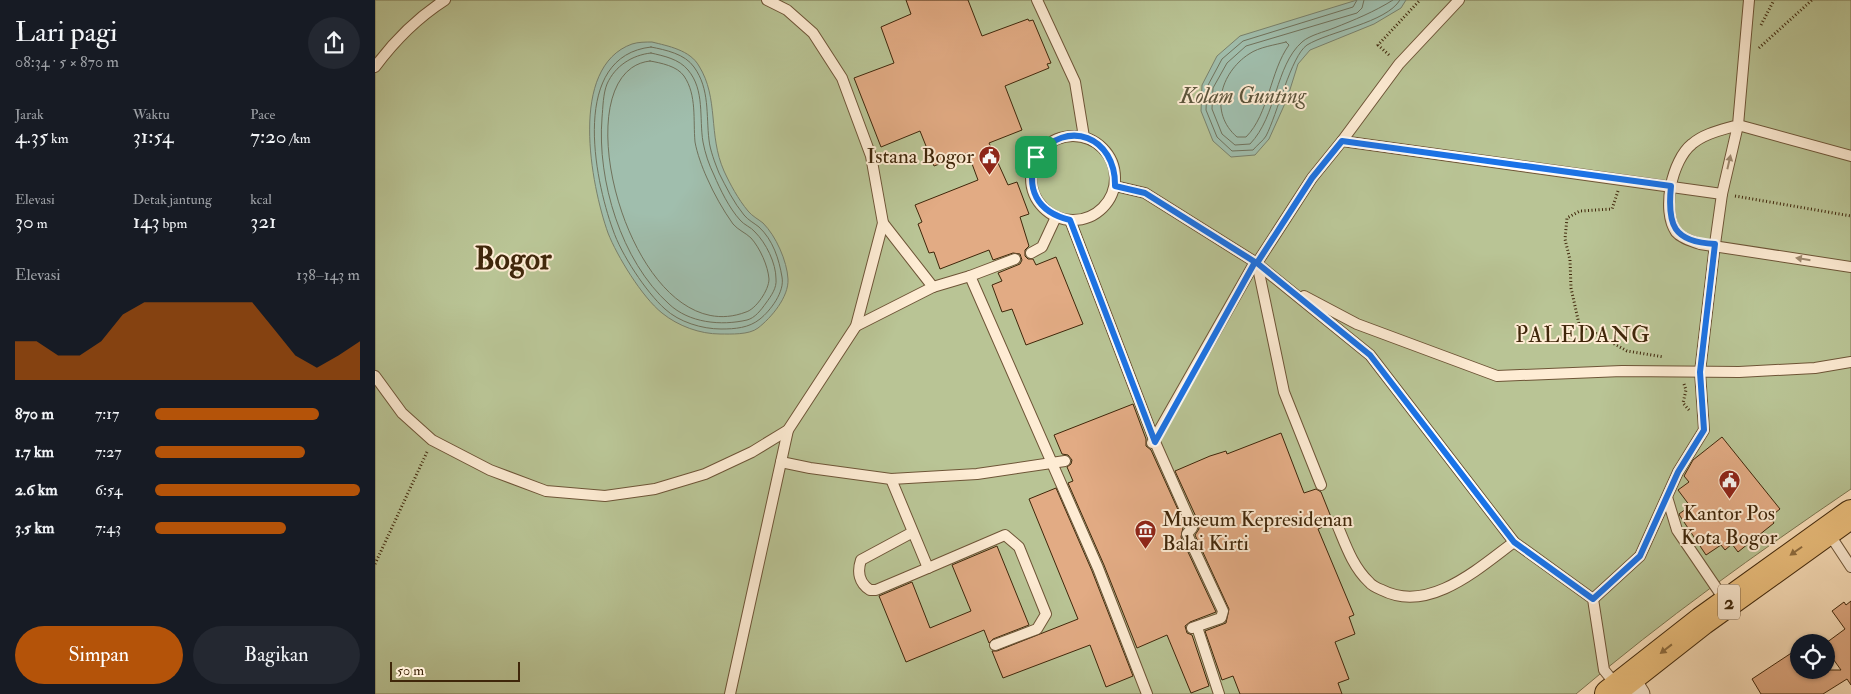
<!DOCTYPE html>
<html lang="id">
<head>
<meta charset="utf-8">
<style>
  body { margin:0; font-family:"IM FELL Double Pica",serif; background:#242831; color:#f1f3f6; height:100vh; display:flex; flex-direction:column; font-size:19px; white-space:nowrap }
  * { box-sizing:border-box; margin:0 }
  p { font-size:16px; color:#9ea1a6 }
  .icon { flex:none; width:28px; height:28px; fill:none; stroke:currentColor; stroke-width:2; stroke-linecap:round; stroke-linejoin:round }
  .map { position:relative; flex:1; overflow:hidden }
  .sheet { display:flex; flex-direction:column; background:#171b24; width:375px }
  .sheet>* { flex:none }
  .fabs { position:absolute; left:1415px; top:634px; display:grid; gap:10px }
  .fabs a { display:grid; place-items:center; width:45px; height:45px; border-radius:50%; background:#171b24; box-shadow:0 1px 4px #0004; font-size:25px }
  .scale { position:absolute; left:15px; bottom:12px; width:130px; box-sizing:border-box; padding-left:5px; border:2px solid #3f260a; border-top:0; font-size:14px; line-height:18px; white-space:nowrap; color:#3f260a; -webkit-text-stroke:4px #feecd4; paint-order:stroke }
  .pin { position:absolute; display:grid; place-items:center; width:42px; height:42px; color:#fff; margin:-21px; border-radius:10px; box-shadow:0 2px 8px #0006 }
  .round { display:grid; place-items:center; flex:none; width:52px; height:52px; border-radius:26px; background:#242831 }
  .headline { display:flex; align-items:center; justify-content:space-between; height:85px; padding:0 15px }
  h1 { font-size:28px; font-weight:600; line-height:38px }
  .figures { display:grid; grid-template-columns:repeat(3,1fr); gap:8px; height:85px; padding:5px 15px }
  .figures div { display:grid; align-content:center }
  .figures b { font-size:21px; font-weight:600 }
  .figures small { font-size:14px; font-weight:400 }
  .figures p { font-size:14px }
  .chart { height:140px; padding:10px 15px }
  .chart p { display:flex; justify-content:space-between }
  .chart svg { width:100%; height:90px; margin-top:5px; fill:#b45309; opacity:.7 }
  .primary-button { display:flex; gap:10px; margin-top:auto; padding:10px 15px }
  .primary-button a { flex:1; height:58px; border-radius:30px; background:#b45309; color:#fff; font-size:20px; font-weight:600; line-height:58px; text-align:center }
  .primary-button a+a { background:#242831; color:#f1f3f6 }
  ul { padding:0 15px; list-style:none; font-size:16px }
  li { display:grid; grid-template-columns:80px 60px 1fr; align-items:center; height:38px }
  li i { height:12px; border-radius:6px; background:#b45309 }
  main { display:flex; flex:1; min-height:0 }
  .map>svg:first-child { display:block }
</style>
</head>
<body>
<main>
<section class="sheet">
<div class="headline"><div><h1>Lari pagi</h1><p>08:34 · 5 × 870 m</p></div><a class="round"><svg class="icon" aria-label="share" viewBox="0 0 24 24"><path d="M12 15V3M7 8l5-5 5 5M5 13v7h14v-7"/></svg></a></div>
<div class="figures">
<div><p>Jarak</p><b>4.35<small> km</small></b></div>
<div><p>Waktu</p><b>31:54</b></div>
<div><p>Pace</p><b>7:20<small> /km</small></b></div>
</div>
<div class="figures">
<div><p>Elevasi</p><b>30<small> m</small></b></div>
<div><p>Detak jantung</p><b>143<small> bpm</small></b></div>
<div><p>kcal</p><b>321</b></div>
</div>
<div class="chart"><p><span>Elevasi</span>138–143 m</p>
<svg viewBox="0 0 160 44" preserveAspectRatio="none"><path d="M0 44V25L10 25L20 32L30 32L40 25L50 12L60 6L70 6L80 6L90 6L100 6L110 6L120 19L130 32L140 38L150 32L160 25V44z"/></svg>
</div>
<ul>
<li><b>870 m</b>7:17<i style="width:80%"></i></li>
<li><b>1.7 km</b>7:27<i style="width:73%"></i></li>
<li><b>2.6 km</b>6:54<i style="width:100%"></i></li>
<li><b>3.5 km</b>7:43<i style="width:64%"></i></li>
</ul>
<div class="primary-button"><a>Simpan</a><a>Bagikan</a></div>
</section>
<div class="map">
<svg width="1476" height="694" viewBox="0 0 1476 694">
  <rect width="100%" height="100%" fill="#fde2bd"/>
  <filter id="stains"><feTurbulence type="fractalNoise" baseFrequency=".004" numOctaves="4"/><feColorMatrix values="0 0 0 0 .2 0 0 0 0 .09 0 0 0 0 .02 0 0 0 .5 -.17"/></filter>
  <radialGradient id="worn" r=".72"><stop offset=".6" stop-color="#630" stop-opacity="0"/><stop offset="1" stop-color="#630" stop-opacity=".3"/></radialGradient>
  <path fill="#b9c495" stroke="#7c7550" d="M0 0H1476V489C1382 553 1288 620 1201 694H0Z"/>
  <g fill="#a0bead" stroke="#79816c">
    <polygon points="982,0 1031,0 1026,8 999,24 935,50 923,64 912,99 894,139 880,155 856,157 838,141 826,111 827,85 842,56 865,36"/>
    <path d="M277 42C293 46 315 50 324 66 344 98 333 135 349 171 355 184 363 199 373 211 377 216 383 219 388 223 401 236 412 261 413 279 414 297 396 318 383 328 374 335 356 334 345 334 325 334 303 326 287 313 267 297 242 256 233 233 216 185 193 67 257 44 263 42 271 42 277 42Z"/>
  </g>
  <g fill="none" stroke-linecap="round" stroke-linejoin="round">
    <g stroke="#70725c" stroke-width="1">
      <path d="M982 0 978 7 868 41 847 59 832 87 831 110 842 137 857 151 878 150C882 145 888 141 891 136 902 115 916 56 932 45 955 31 1011 23 1025 0"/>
      <path d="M989 0 987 8 982 13 871 46 852 63 838 88 837 109 847 134 860 145 875 144C902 116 900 66 927 42 935 35 949 32 959 28 979 20 999 12 1018 0"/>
      <path d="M911 42 914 45C895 71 894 114 871 137H862C834 113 845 73 874 54 884 47 900 45 911 42Z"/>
      <path d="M276 47C291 50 310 54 319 67 335 89 331 115 334 140 335 150 340 163 344 173 351 187 359 203 369 215 373 220 379 223 384 227 398 240 404 259 407 277 410 292 395 311 385 319 374 328 360 329 346 329 327 329 304 322 290 309 271 292 246 254 238 230 219 178 195 56 276 47Z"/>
      <path d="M276 53C289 56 304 59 313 70 330 90 324 118 328 142 330 153 334 165 339 175 345 189 354 208 365 220 369 225 376 227 380 232 391 243 401 263 401 279 402 288 396 296 391 303 386 310 380 318 372 320 346 326 314 323 294 304 246 261 222 180 227 118 228 107 228 94 232 84 240 66 257 55 276 53Z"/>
      <path d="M275 61C286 63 302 66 309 76 322 95 318 120 320 142 322 153 327 167 332 178 339 194 348 210 358 224 363 230 371 233 376 238 385 248 393 266 394 279 394 290 381 309 371 312 257 356 181 71 275 61Z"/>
    </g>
  </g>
  <g fill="#e2ab84" stroke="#3f260a">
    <polygon points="531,0 593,0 607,36 653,19 654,21 658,20 676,63 672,64 674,68 630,86 647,130 614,143 633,185 642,182 654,214 645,217 654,246 650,250 650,256 653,259 658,259 661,265 681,257 708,324 651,345 637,309 627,312 617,285 627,281 623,273 645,264 647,260 645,254 638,253 618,260 614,250 565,269 559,252 554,253 543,224 547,222 540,205 603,180 593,153 559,166 545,131 506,147 479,78 519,63 506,27 536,14"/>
    <polygon points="758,404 771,439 771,446 776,450 809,523 806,537 841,612 815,622 810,626 812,633 817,635 834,686 816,693 792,635 762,648 729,565 693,483 698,481 692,467 696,464 697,460 693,455 687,454 679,435"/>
    <polygon points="906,433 929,493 941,489 946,492 956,517 955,524 943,529 979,615 974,617 980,634 960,642 974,679 963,683 967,694 865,694 858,676 847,680 830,631 851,623 854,609 820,535 824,529 822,519 800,471 835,456 851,451 852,454"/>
    <polygon points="1347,437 1405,509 1395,517 1399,523 1363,552 1357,544 1350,550 1346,545 1331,555 1305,516 1304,514 1315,506 1303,490 1314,482 1309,476 1318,460"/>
    <polygon points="681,488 717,571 758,676 731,687 715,645 628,678 617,651 622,651 703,619 654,499"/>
    <polygon points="622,546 654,625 618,639 614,643 609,630 531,662 504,596 537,582 555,628 596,611 577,565"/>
    <polygon points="1476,601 1476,685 1472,679 1448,694 1386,694 1377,679 1424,648 1424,670 1466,670 1451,649 1451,643 1470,629 1457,611 1469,602 1471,605"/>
  </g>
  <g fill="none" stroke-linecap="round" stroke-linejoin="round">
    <defs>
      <g id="service">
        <polyline points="662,0 700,82 709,137"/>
        <path d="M1374 0 1363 125C1347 130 1330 133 1317 144 1297 160 1286 210 1301 232 1307 239 1317 241 1325 244L1476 267"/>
        <path d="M0 67C20 40 42 18 70 0"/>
        <circle cx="698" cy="178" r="42"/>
        <polyline points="967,141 1024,64 1084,0"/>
        <polyline points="740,186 770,193 880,262 995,355 1139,542 1218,599 1229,670 1242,686"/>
        <polyline points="695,220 780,442 815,521 817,528 812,534 848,611 846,618 817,628"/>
        <polyline points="508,223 558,287"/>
        <polyline points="656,253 667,247 681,217"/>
        <polyline points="640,259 595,276 723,568 772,694"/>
        <polyline points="929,296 982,324 1122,376 1247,371 1364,372 1440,368 1476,362"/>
        <polyline points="481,326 558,287 595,276"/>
        <polyline points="0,376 27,413 57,440 115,470 171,491 230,496 280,489 330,474 377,452 413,430 481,326 508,223 496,156 467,78 438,33 412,10 392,0"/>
        <polyline points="777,443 880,262"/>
        <polyline points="406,462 435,468 516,479 602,474 690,461"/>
        <path d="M516 479 553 568 501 590H495C484 583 482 572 486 560L538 532"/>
        <polyline points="946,485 909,392 882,263 937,178 967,141 1347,194"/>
        <polyline points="1292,497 1302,530 1351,602"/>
        <path d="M961 522C970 543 977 566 994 582 997 586 1002 588 1007 590 1054 614 1104 568 1139 542"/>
        <polyline points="1453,532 1476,567"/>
        <polyline points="553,568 630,535 644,547 671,614 662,629 620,645"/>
        <polyline points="1218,599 1265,556 1303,472 1329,430 1325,372 1340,244 1347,194 1363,125 1476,156"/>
        <polyline points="822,627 844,694"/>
        <polyline points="355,694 413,430"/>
      </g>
      <polyline id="minor" points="1255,678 1265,694"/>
      <polyline id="primary" points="1234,694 1327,621 1476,514"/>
    </defs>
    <use href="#service" stroke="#6e5537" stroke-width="12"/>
    <use href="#minor" stroke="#6e5537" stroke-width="21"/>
    <use href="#primary" stroke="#3f260a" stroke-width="30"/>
    <g stroke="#3f260a" stroke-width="3" stroke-dasharray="1 2.5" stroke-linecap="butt">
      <polyline points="1386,25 1399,0"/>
      <polyline points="1384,48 1437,0"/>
      <polyline points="1014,55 1003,45 1045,0"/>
      <polyline points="1243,191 1237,209 1205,211 1192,218 1190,239 1195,260 1196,288 1204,324 1252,351 1289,357"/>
      <polyline points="1360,196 1476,216"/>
      <polyline points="1309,384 1311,390 1308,403 1314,410"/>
      <polyline points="0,564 52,452"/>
    </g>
    <use href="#service" stroke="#feecd4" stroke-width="10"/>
    <use href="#minor" stroke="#feecd4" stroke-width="19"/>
    <use href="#primary" stroke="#eec17e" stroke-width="28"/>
  </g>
  <defs><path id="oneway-solid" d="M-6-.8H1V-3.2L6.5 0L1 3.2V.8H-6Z" transform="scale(1.25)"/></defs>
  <g fill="#9e896f">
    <use href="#oneway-solid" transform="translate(1354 162) rotate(-77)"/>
    <use href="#oneway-solid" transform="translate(1428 259) rotate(-171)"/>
  </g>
  <g fill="#8e6c3e">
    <use href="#oneway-solid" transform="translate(1421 551) rotate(145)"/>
    <use href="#oneway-solid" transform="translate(1291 649) rotate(142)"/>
  </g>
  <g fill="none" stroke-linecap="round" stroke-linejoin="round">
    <defs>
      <path id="route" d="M661 157C692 117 741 137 740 186L770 193 880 262 882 263 995 355 1139 542 1218 599 1265 556 1303 472 1329 430 1325 372 1340 244C1298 242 1292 225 1296 186L967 141 937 178 882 263 880 262 780 442 695 220C662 212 650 189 661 157"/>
    </defs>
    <use href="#route" stroke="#fff" stroke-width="10"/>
    <use href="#route" stroke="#1a73e8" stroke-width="6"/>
  </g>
  <defs>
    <symbol id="civic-pin" viewBox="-11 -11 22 30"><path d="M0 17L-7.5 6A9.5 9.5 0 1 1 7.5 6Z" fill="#8f2418" stroke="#feecd4"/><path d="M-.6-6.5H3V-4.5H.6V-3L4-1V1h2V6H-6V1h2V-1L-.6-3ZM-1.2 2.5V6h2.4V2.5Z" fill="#fff"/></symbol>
    <symbol id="museum-pin" viewBox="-11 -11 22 30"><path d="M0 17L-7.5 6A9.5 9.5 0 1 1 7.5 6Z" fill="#8f2418" stroke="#feecd4"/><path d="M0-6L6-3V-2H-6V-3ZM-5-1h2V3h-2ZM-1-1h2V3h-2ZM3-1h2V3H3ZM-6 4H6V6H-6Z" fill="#fff"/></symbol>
  </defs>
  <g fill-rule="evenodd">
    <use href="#civic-pin" x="602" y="144" width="25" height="34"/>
    <use href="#civic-pin" x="1342" y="468" width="25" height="34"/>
    <use href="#museum-pin" x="758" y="518" width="25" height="34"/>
  </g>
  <g text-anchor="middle" stroke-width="4" stroke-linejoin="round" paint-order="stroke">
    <rect fill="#feecd4" stroke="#786147" stroke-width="1" x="1343" y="584.5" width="22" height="35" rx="4"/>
    <g font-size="20" font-weight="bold" fill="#3f260a">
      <text x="1354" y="609">2</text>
    </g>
    <g font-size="21" fill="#3f260a" stroke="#feecd4" text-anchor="end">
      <text x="599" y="163">Istana Bogor</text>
      <text x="1354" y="520" text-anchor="middle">Kantor Pos<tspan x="1354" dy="24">Kota Bogor</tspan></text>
      <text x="787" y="526" text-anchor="start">Museum Kepresidenan<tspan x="787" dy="24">Balai Kirti</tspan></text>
    </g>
    <g font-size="22" font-style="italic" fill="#5c543b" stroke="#feecd4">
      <text x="868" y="103">Kolam Gunting</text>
    </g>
    <g font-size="22" letter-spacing="1" fill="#3f260a" stroke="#feecd4">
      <text x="1208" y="342">PALEDANG</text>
    </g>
    <g font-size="31" font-weight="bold" fill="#3f260a" stroke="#feecd4">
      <text x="138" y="269">Bogor</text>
    </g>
  </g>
  <rect width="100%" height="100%" filter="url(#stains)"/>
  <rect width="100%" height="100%" fill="url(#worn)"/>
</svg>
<div class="fabs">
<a><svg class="icon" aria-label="locate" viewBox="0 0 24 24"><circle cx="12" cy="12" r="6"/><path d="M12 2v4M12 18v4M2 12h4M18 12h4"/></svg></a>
</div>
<div class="scale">50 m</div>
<div class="pin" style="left:661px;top:157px;background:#1e9e55"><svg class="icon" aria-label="arrive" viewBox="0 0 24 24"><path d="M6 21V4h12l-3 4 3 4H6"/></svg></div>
</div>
</main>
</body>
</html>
